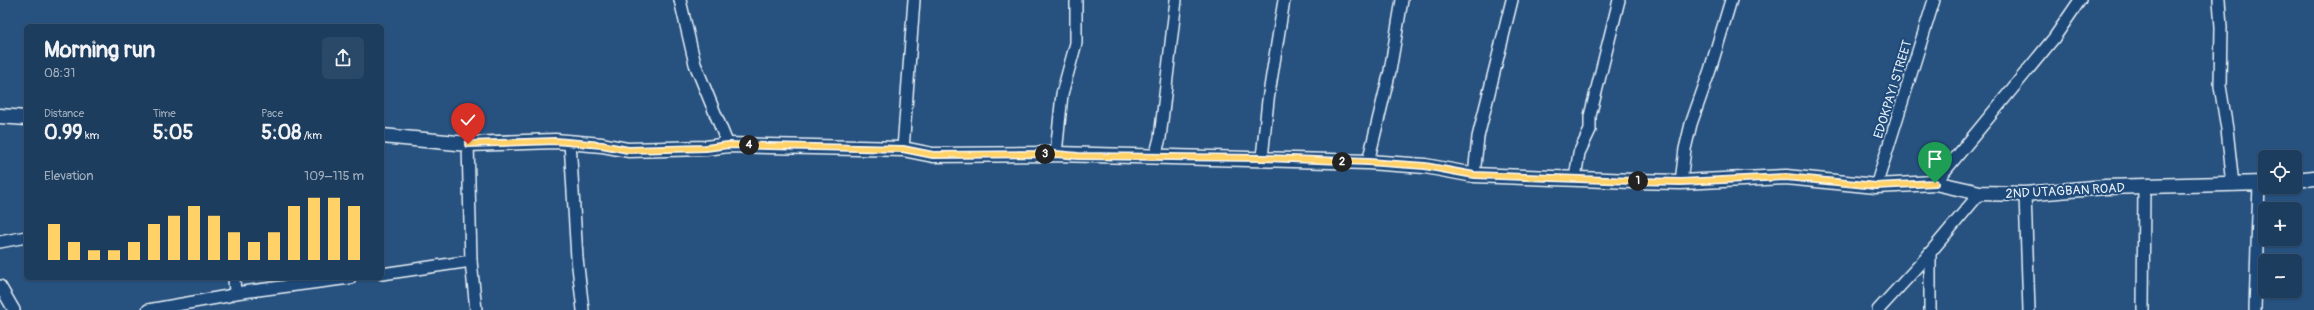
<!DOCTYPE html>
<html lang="en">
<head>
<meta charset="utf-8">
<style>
  body { margin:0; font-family:Pangolin,sans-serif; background:#2a4868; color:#f1f3f6; height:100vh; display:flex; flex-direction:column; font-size:15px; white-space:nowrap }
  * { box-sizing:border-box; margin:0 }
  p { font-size:13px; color:#a0aebd }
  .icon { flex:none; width:22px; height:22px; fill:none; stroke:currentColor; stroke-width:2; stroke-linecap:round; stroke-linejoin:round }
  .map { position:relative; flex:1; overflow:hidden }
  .side { position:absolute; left:24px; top:24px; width:360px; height:256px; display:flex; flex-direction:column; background:#1d3d5f; border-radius:6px; box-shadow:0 1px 3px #0004,0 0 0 1px #3b5674 }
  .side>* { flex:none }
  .fabs { position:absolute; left:2258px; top:150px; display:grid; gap:8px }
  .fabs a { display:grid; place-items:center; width:44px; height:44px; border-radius:6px; background:#1d3d5f; box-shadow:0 1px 3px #0004,0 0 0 1px #3b5674; font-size:20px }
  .pin { position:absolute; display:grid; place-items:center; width:34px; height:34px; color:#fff; margin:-41px -17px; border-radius:50% 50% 50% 0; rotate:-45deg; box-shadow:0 0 4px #0007 }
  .pin .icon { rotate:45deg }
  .km { position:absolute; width:20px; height:20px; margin:-10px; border-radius:50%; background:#222; color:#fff; font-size:11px; line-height:20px; text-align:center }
  .round { display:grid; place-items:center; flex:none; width:42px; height:42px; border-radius:6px; background:#2a4868 }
  .headline { display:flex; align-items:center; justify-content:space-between; height:68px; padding:0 20px }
  h1 { font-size:22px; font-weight:800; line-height:30px }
  .metrics { display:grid; grid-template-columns:repeat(3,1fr); gap:6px; height:68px; padding:4px 20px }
  .metrics div { display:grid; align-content:center }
  .metrics b { font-size:20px; font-weight:800 }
  .metrics small { font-size:11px; font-weight:400 }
  .metrics p { font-size:11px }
  .chart { height:112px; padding:8px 20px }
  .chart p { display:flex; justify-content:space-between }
  .chart svg { width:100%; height:72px; margin-top:4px; stroke:#ffd166; stroke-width:6 }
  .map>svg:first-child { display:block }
</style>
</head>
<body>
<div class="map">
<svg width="2314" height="310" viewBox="0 0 2314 310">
  <rect width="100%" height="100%" fill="#27517f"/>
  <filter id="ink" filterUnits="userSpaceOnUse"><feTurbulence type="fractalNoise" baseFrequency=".025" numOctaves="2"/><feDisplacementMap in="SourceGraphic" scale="8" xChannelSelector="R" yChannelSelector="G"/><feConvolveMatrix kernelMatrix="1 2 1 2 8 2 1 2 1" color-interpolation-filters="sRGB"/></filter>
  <g filter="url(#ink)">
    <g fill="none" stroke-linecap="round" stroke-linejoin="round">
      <defs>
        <g id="minor">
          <polyline points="680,0 695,64 728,145"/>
          <polyline points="2219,0 2221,27 2220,86 2227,129 2233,185"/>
          <polyline points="570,142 577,258 583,310"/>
          <polyline points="468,144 471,261 476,310"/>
          <polyline points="903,149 914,0"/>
          <polyline points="1056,154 1062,94 1076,43 1076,0"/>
          <polyline points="1155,157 1160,138 1176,0"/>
          <polyline points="1262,158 1268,100 1284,0"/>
          <polyline points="1368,162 1390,71 1402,0"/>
          <polyline points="1474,175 1478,137 1512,0"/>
          <polyline points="1575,178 1579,153 1590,130 1590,116 1619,0"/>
          <polyline points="1681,182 1685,149 1691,124 1710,70 1731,0"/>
          <polyline points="1935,183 2054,38 2080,0"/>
          <polyline points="1876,186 1934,0"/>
          <polyline points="2025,194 2029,310"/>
          <polyline points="0,242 26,237"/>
          <polyline points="382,274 471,261"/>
          <polyline points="0,286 14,310"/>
          <polyline points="235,293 350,278"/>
          <polyline points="148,310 228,296 235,293 234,278"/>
          <polyline points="1878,310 1924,260 1980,193"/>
          <polyline points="1930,310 1930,253"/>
          <polyline points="2143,310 2144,186"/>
          <polyline points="2255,310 2259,183"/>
        </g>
        <g id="tertiary">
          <polyline points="0,116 26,118"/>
          <polyline points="382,136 468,144 555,141 602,145 628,150 706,148 728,145 903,149 933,155 1056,154 1368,162 1425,166 1474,175 1633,181 1681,182 1786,177 1876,186 1935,183 1980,193 2025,194 2105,187 2265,183"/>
          <polyline points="2295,180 2314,178"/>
        </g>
      </defs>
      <use href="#minor" stroke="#e8f1f8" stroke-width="14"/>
      <use href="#tertiary" stroke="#e8f1f8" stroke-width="17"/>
      <use href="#minor" stroke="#1f4a7a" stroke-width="11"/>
      <use href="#tertiary" stroke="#1f4a7a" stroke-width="14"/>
    </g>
  </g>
  <g fill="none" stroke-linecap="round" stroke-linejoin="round" filter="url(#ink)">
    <defs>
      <polyline id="route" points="468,144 555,141 602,145 628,150 706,148 728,145 903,149 933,155 1056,154 1078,156 1262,158 1368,162 1425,166 1474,175 1633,181 1681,182 1786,177 1876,186 1935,183"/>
    </defs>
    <use href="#route" stroke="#fff" stroke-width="8"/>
    <use href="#route" stroke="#ffd166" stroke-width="5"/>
  </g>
  <g text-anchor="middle" stroke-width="4" stroke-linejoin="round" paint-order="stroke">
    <g font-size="13" fill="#e8f1f8" stroke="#1f4a7a">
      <text transform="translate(1892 89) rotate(-73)" y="5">EDOKPAYI STREET</text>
      <text transform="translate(2065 190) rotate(-3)" y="5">2ND UTAGBAN ROAD</text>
    </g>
  </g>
</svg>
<div class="fabs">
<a><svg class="icon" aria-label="locate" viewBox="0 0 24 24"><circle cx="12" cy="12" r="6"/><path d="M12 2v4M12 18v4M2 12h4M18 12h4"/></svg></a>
<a>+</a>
<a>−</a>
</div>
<div class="pin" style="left:1935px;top:183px;background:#1e9e55"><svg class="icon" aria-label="arrive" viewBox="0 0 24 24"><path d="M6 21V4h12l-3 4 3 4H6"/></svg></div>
<div class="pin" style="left:468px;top:144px;background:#d93025"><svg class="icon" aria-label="check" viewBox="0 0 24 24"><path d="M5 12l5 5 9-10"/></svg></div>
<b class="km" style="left:1638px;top:181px">1</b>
<b class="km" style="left:1342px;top:162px">2</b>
<b class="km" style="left:1045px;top:154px">3</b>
<b class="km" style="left:749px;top:145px">4</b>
<section class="side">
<div class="headline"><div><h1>Morning run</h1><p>08:31</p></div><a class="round"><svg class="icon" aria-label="share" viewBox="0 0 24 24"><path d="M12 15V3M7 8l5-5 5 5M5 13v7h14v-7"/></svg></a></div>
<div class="metrics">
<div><p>Distance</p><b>0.99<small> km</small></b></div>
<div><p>Time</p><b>5:05</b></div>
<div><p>Pace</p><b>5:08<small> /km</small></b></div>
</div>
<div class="chart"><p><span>Elevation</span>109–115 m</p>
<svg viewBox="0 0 160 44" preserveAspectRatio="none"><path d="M5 44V22M15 44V33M25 44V38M35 44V38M45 44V33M55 44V22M65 44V17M75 44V11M85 44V17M95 44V27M105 44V33M115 44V27M125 44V11M135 44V6M145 44V6M155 44V11"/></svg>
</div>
</section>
</div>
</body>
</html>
